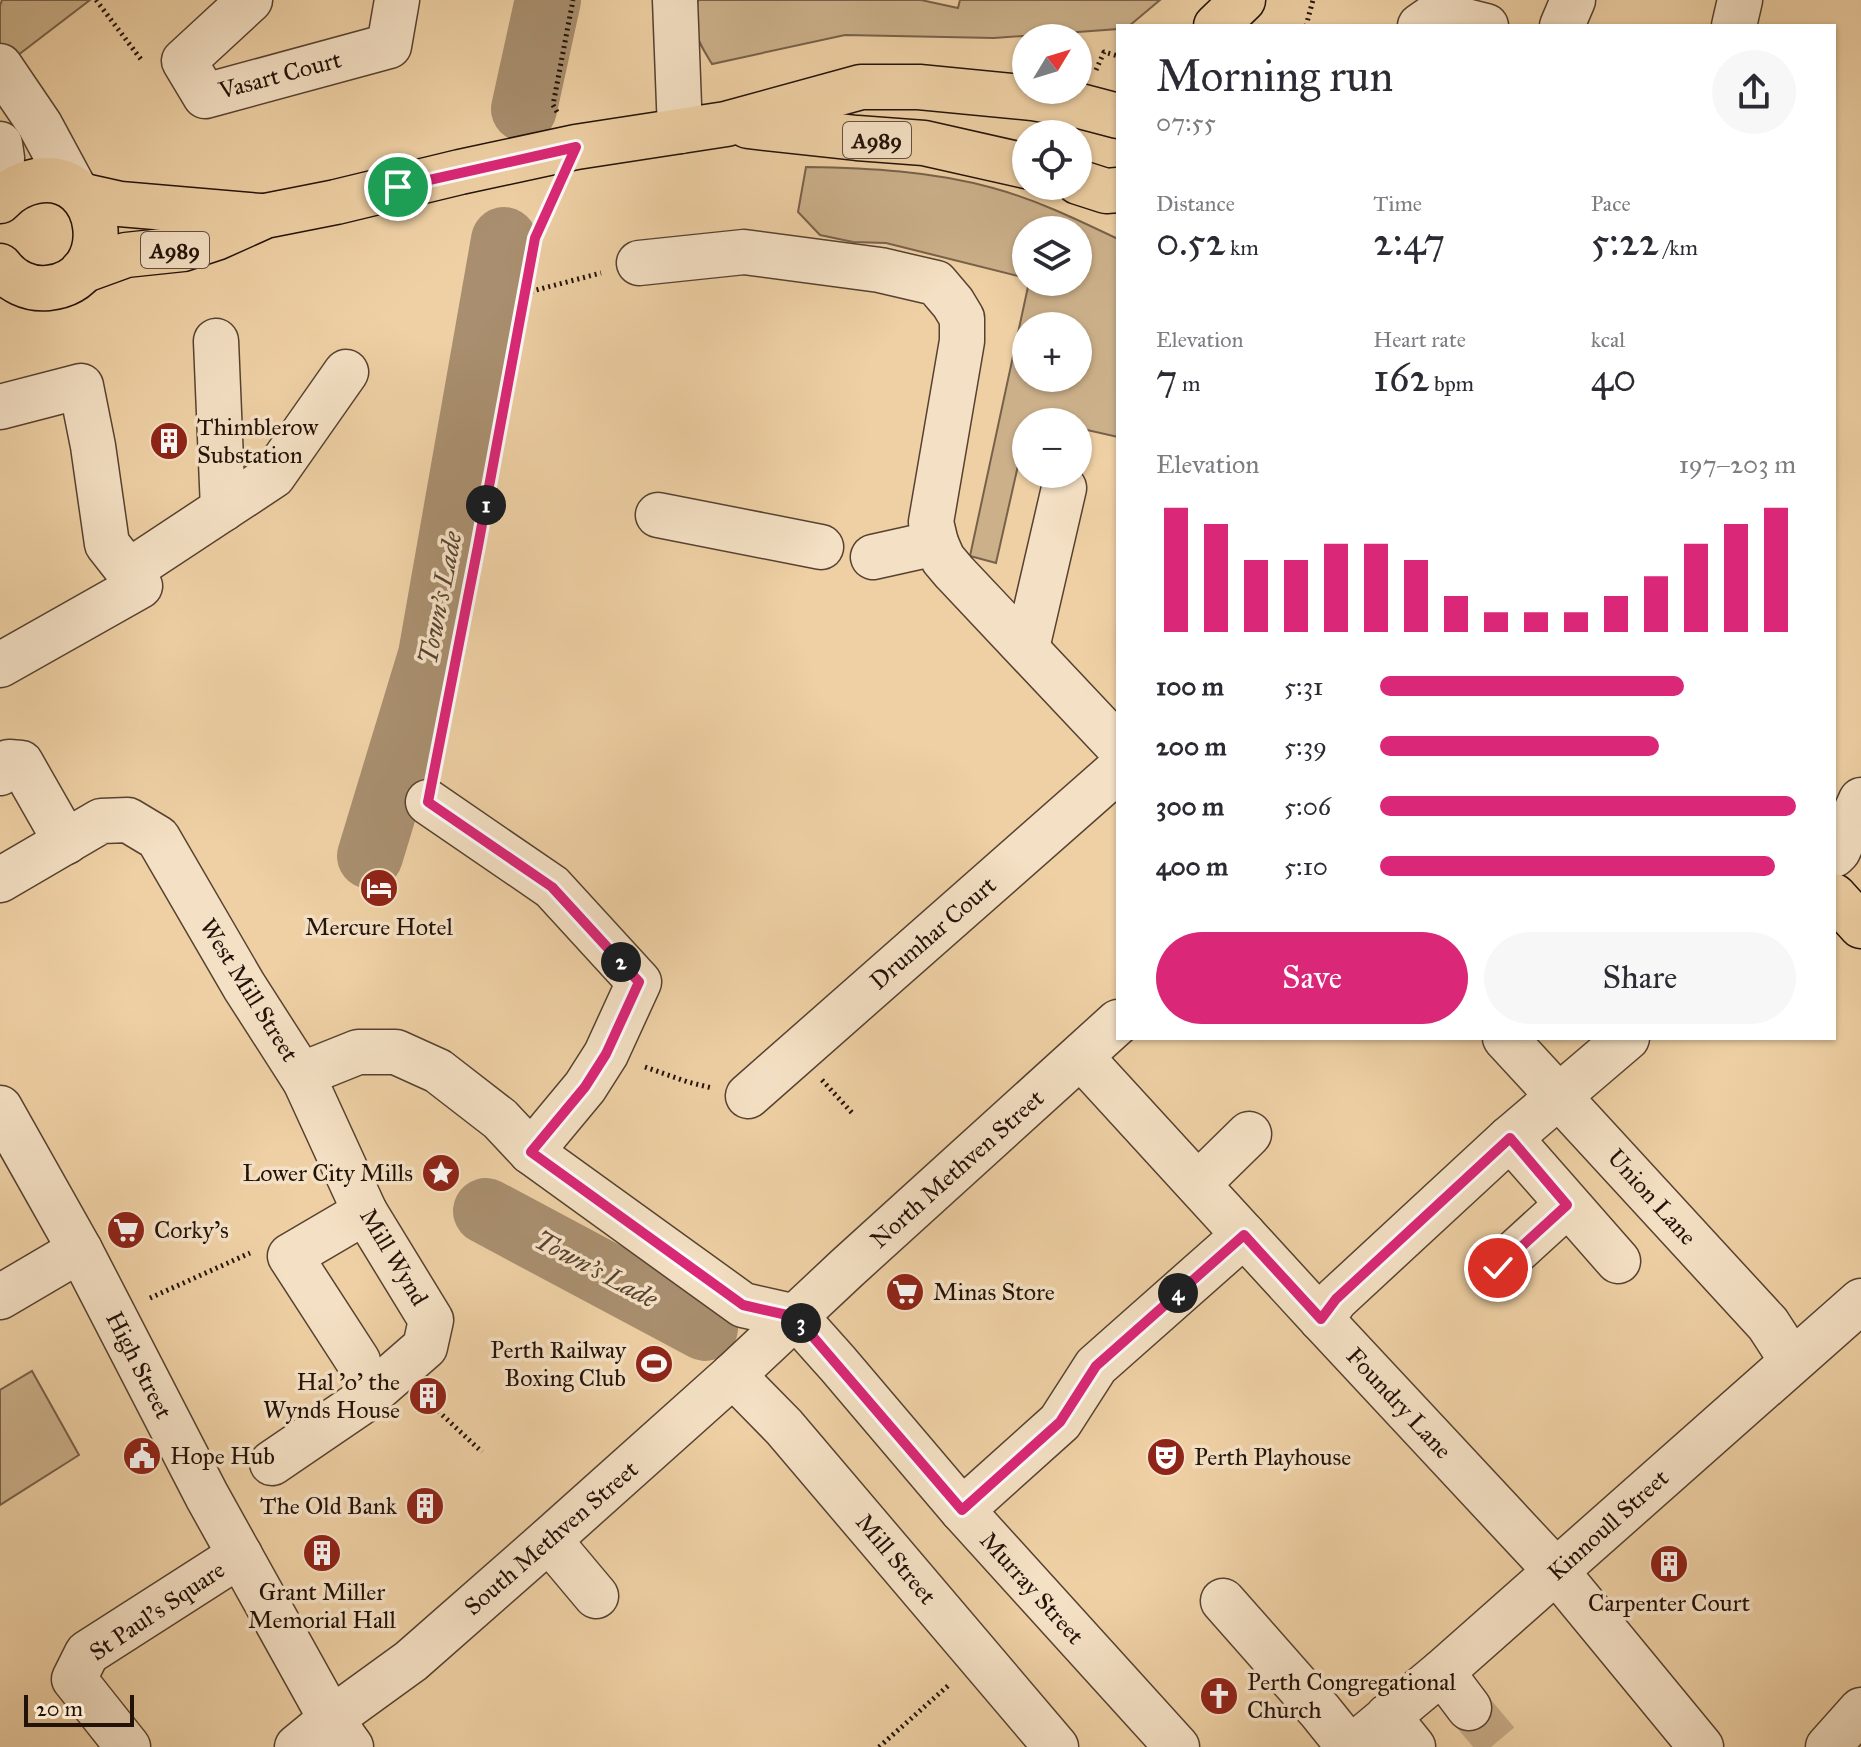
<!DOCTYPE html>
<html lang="en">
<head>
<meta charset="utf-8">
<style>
  body { margin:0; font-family:"IM FELL Great Primer",serif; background:#f7f7f7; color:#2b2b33; height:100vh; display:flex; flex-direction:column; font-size:30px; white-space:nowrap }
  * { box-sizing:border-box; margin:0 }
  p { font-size:26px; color:#7c7c81 }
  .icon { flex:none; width:44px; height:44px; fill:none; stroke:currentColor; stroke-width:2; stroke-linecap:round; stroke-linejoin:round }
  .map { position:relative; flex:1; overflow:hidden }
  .side { position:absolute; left:1116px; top:24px; width:720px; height:1016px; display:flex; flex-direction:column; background:#fff; border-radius:0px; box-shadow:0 2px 6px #0004 }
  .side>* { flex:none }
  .needle { width:52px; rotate:52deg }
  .tools { position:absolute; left:1012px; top:24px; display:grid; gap:16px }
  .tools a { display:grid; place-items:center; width:80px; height:80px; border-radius:50%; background:#fff; box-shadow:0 2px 6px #0004; font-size:40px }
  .scale { position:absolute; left:24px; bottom:20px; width:110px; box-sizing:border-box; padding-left:8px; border:4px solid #231209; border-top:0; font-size:22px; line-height:28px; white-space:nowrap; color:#231209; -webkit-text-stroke:6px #f4e0c4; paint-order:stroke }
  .pin { position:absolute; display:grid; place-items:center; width:68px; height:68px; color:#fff; margin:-34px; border:4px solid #fff; border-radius:50%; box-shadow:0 2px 8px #0007 }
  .km { position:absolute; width:40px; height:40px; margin:-20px; border-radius:50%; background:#222; color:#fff; font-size:22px; line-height:40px; text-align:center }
  .round { display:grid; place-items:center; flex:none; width:84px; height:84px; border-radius:42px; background:#f7f7f7 }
  .overview { display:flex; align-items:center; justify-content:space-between; height:136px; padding:0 40px }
  h1 { font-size:44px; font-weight:600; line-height:60px }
  .metrics { display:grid; grid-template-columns:repeat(3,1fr); gap:12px; height:136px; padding:8px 40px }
  .metrics div { display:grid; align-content:center }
  .metrics b { font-size:40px; font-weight:600 }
  .metrics small { font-size:22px; font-weight:400 }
  .metrics p { font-size:22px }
  .chart { height:224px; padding:16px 40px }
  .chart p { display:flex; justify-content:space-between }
  .chart svg { width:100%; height:144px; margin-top:8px; stroke:#db2777; stroke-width:6 }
  .button { display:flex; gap:16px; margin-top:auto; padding:16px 40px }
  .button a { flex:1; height:92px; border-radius:48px; background:#db2777; color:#fff; font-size:32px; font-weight:600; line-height:92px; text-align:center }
  .button a+a { background:#f7f7f7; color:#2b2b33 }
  ul { padding:0 40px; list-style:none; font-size:26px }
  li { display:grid; grid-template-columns:128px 96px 1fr; align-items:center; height:60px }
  li i { height:20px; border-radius:10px; background:#db2777 }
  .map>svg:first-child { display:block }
</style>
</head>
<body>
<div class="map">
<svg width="1861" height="1747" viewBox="0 0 1861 1747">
  <rect width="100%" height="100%" fill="#eed0a4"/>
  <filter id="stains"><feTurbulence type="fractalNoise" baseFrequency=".0025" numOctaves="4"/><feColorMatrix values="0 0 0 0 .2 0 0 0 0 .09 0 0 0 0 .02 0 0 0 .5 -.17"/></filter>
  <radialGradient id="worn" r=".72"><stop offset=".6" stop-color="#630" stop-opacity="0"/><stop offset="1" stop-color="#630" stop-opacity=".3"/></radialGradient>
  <g fill="#cbb08a" stroke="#77614a" stroke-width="2" fill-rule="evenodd">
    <polygon points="2,0 90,0 9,62 0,45 0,6"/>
    <path d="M698 0H921L958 8 960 0H1160L1129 26H1118V29L994 38 845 35 712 64C695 36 692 32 698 0Z"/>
    <path d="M806 167C869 168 932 171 993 188 1037 200 1078 220 1118 239V437L1078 428V422H1048L1029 418 1028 422H1026V430L996 563 970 556 1029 282H1078V230H1026V278L886 243 853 242 820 235 798 212ZM1026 326H1078V378H1026Z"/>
    <polygon points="32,1371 79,1455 0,1505 0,1390"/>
  </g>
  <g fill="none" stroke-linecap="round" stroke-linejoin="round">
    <g stroke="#a98f6f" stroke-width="66">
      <polyline points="524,109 548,0"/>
      <polyline points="370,856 431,655 504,240"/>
      <polyline points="486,1211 705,1328"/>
    </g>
    <polyline stroke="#c5aa85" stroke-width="44" stroke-dasharray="44 22" stroke-linecap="butt" points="1469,1708 1502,1747"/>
    <defs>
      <g id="minor">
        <polyline points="250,0 184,61 205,96 389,46 397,0"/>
        <polyline points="675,0 680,131"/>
        <polyline points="1420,26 1437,14 1486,26"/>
        <polyline points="1562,26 1573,0"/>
        <polyline points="1734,26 1740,0"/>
        <polyline points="0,66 40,125 74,188"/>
        <polyline points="0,144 2,158 0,189"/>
        <polyline points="639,263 744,252 880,270 936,283 953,303 962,318 962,341 931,522 936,543"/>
        <polyline points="216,341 223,509"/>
        <polyline points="0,407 81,386 93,446 107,544 140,586 0,665"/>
        <polyline points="658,515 821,547"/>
        <polyline points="873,557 936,543 943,559 954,572 1118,746"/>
        <polyline points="129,571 273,476 346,372"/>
        <polyline points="1027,648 1064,488"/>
        <polyline points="0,773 9,762 21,763 66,842"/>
        <polyline points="428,802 552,887 639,982 606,1054 585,1087 531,1152"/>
        <polyline points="1834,855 1838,851 1861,800"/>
        <polyline points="0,880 101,821 128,820 158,838 244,986 305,1081 365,1212 431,1320 425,1347 363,1401 272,1463"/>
        <polyline points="1505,1038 1768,1324 1792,1361"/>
        <polyline points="1081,1057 1321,1319 1556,1571 1701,1747"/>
        <polyline points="305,1081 318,1068 358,1052 396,1052 438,1071 500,1119 531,1152 743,1305 796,1317"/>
        <polyline points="748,1096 1118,770"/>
        <polyline points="0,1108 80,1250 207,1496 331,1719 351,1747"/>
        <polyline points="1510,1138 1618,1261"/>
        <polyline points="1198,1184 1249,1134"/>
        <polyline points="1498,1268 1567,1205"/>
        <polyline points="0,1297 80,1250"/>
        <polyline points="796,1317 838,1364 962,1510 1177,1747"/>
        <polyline points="1321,1319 1336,1299 1510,1138 1627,1038"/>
        <polyline points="358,1361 290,1256 365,1212"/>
        <polyline points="733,1375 784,1427 1056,1747"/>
        <polyline points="962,1510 1060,1422 1096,1366 1244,1235"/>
        <polyline points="549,1540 596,1596"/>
        <polyline points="1223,1601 1320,1711 1349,1747"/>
        <polyline points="1442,1672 1469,1708"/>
        <polyline points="1388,1716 1413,1747"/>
        <polyline points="128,1747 74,1679 87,1653 240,1555"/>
        <polyline points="297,1747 331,1719 411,1661 552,1537 733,1375 847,1268 1118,1022"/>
        <polyline points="1352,1747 1442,1672 1861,1301"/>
        <polyline points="1828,1747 1861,1710"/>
      </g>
      <g id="major">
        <polyline points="1216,26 1243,0"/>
        <polyline points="748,126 857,138 924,143 1026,166"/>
        <polyline points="1078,182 1106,191 1118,190"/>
        <polyline points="84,196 120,204 260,216"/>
        <path d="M0 201C10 190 21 184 36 181 107 169 119 281 48 288 29 290 11 281 0 266"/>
        <polyline points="82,271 126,255 183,249 216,238 265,216 336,202 460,172 576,147 726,124 861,87 919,87 1033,98 1080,106 1118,116"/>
        <polyline points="1834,896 1861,926"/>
      </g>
    </defs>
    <use href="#minor" stroke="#564230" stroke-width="47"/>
    <use href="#major" stroke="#231209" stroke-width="47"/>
    <g stroke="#231209" stroke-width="5" stroke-dasharray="2 4" stroke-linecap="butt">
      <polyline points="96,0 143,62"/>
      <polyline points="1306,26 1313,0"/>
      <polyline points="1096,70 1104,52 1118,56"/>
      <polyline points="557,112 553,105 573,0"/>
      <polyline points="525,293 601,273"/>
      <polyline points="436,765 478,546 535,238 555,193"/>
      <polyline points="645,1067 688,1082 712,1088"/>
      <polyline points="822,1080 854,1115"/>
      <polyline points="150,1298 250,1253"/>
      <polyline points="438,1411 482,1452"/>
      <polyline points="879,1747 950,1684"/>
    </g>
    <use href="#minor" stroke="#f4e0c4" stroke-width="44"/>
    <use href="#major" stroke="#eed0a4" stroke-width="44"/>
  </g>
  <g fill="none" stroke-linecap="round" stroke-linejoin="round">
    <defs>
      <polyline id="route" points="398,187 576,147 535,238 478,546 428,802 552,887 639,982 606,1054 585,1087 531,1152 743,1305 796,1317 962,1510 1060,1422 1096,1366 1244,1235 1321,1319 1336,1299 1510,1138 1567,1205 1498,1268"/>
    </defs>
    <use href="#route" stroke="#fff" stroke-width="16"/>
    <use href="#route" stroke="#db2777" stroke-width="10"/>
  </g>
  <defs>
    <symbol id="building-disc" viewBox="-11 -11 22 22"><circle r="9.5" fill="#8f2418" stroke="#f4e0c4"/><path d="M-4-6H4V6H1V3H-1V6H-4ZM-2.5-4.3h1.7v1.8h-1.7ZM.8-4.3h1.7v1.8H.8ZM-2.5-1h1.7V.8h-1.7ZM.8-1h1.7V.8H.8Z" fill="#fff"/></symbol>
    <symbol id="hotel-disc" viewBox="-11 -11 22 22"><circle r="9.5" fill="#8f2418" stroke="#f4e0c4"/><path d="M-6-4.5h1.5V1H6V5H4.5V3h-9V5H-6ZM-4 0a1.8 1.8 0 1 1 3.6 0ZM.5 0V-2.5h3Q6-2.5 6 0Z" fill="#fff"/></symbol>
    <symbol id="sight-disc" viewBox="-11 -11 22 22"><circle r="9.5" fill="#8f2418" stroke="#f4e0c4"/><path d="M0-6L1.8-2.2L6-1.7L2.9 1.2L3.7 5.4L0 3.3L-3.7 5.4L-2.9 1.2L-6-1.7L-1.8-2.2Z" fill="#fff"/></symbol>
    <symbol id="supermarket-disc" viewBox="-11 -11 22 22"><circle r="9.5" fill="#8f2418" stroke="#f4e0c4"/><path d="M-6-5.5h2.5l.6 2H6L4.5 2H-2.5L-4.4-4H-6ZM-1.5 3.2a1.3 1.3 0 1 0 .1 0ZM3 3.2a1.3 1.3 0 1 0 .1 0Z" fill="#fff"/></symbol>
    <symbol id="stadium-disc" viewBox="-11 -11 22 22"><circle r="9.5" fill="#8f2418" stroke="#f4e0c4"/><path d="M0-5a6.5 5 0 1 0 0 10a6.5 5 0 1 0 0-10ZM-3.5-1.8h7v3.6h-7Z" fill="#fff"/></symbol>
    <symbol id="civic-disc" viewBox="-11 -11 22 22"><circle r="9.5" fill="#8f2418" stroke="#f4e0c4"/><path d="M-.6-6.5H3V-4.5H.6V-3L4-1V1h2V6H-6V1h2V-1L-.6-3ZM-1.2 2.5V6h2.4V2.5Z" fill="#fff"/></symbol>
    <symbol id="theatre-disc" viewBox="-11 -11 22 22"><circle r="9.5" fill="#8f2418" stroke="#f4e0c4"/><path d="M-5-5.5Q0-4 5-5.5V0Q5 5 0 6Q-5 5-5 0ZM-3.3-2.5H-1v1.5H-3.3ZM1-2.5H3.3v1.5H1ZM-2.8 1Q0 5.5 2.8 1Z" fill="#fff"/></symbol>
    <symbol id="church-disc" viewBox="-11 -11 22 22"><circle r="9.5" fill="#8f2418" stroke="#f4e0c4"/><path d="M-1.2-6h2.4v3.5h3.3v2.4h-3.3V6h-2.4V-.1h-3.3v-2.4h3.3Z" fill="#fff"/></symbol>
  </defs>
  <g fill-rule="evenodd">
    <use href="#building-disc" x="147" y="419" width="44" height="44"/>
    <use href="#hotel-disc" x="357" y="866" width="44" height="44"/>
    <use href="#sight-disc" x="419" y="1151" width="44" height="44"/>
    <use href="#supermarket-disc" x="104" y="1208" width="44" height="44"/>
    <use href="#supermarket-disc" x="883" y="1270" width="44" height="44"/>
    <use href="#stadium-disc" x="632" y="1342" width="44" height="44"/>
    <use href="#building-disc" x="406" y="1374" width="44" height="44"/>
    <use href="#civic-disc" x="120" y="1434" width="44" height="44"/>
    <use href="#theatre-disc" x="1144" y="1435" width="44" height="44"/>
    <use href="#building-disc" x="403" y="1484" width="44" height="44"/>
    <use href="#building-disc" x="300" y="1531" width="44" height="44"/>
    <use href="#building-disc" x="1647" y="1542" width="44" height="44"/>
    <use href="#church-disc" x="1197" y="1674" width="44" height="44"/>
  </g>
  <g text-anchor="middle" stroke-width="7" stroke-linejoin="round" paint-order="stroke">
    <g fill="#f4e0c4" stroke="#625041" stroke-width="2">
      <rect x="843" y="122" width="68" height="36" rx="6"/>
      <rect x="141" y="232" width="68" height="36" rx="6"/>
    </g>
    <g font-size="22" font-weight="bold" fill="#231209">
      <text x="877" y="148">A989</text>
      <text x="175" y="258">A989</text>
    </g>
    <g font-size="24" fill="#231209" stroke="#f4e0c4">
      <text transform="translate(280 75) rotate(-15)" y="8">Vasart Court</text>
      <text transform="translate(933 933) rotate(-41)" y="8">Drumhar Court</text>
      <text transform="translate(249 990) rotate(58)" y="8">West Mill Street</text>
      <text transform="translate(957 1169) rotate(-42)" y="8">North Methven Street</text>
      <text transform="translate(1652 1197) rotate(48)" y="8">Union Lane</text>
      <text transform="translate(394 1257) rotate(59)" y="8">Mill Wynd</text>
      <text transform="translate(139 1365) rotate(63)" y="8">High Street</text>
      <text transform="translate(1399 1403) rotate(47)" y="8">Foundry Lane</text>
      <text transform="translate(1608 1525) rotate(-42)" y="8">Kinnoull Street</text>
      <text transform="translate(551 1538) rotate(-41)" y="8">South Methven Street</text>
      <text transform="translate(896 1559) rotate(50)" y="8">Mill Street</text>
      <text transform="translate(1032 1588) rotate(48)" y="8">Murray Street</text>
      <text transform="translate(157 1611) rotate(-34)" y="8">St Paul's Square</text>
    </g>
    <g font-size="24" fill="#231209" stroke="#f4e0c4" text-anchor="start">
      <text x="197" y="435">Thimblerow<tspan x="197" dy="28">Substation</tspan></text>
      <text x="379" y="935" text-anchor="middle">Mercure Hotel</text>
      <text x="413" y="1181" text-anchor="end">Lower City Mills</text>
      <text x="154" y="1238">Corky's</text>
      <text x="933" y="1300">Minas Store</text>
      <text x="626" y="1358" text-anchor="end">Perth Railway<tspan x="626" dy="28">Boxing Club</tspan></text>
      <text x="400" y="1390" text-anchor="end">Hal 'o' the<tspan x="400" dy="28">Wynds House</tspan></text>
      <text x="170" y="1464">Hope Hub</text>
      <text x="1194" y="1465">Perth Playhouse</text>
      <text x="397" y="1514" text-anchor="end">The Old Bank</text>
      <text x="322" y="1600" text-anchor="middle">Grant Miller<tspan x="322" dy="28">Memorial Hall</tspan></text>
      <text x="1669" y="1611" text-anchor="middle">Carpenter Court</text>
      <text x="1247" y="1690">Perth Congregational<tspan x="1247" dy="28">Church</tspan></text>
    </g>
    <g font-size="26" font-style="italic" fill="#594432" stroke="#f4e0c4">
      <text transform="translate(440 598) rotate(-79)" y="9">Town's Lade</text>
      <text transform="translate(596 1269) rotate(28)" y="9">Town's Lade</text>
    </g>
  </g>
  <rect width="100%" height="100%" filter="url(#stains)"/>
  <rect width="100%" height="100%" fill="url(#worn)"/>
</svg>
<div class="tools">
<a><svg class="needle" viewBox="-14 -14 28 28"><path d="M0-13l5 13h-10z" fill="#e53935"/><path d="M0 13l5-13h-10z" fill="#7c7c81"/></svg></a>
<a><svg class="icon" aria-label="locate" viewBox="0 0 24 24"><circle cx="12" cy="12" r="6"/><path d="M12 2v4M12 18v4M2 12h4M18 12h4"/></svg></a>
<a><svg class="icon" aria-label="layers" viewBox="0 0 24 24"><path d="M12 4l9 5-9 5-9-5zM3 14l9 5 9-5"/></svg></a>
<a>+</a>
<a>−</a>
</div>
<div class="scale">20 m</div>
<div class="pin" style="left:398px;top:187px;background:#1e9e55"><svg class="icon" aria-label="arrive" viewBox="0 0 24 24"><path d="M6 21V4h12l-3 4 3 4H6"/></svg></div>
<div class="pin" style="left:1498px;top:1268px;background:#d93025"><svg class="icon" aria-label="check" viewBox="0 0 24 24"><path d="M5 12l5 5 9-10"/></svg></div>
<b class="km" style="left:486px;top:505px">1</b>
<b class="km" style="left:621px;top:962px">2</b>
<b class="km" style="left:801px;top:1323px">3</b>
<b class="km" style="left:1178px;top:1293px">4</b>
<section class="side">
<div class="overview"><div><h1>Morning run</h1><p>07:55</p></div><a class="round"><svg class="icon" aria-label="share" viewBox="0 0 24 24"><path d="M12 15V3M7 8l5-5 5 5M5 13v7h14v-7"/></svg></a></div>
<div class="metrics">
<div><p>Distance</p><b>0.52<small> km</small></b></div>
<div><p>Time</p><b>2:47</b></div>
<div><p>Pace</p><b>5:22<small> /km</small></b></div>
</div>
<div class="metrics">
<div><p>Elevation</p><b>7<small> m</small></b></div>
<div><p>Heart rate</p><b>162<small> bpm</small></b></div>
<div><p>kcal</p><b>40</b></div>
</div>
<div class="chart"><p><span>Elevation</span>197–203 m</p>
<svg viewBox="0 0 160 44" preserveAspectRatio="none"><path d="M5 44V6M15 44V11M25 44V22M35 44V22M45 44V17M55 44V17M65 44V22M75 44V33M85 44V38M95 44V38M105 44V38M115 44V33M125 44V27M135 44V17M145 44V11M155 44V6"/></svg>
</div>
<ul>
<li><b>100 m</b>5:31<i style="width:73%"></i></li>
<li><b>200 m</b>5:39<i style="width:67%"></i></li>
<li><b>300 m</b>5:06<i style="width:100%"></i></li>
<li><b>400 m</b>5:10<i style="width:95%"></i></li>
</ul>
<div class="button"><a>Save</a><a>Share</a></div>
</section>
</div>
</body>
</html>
